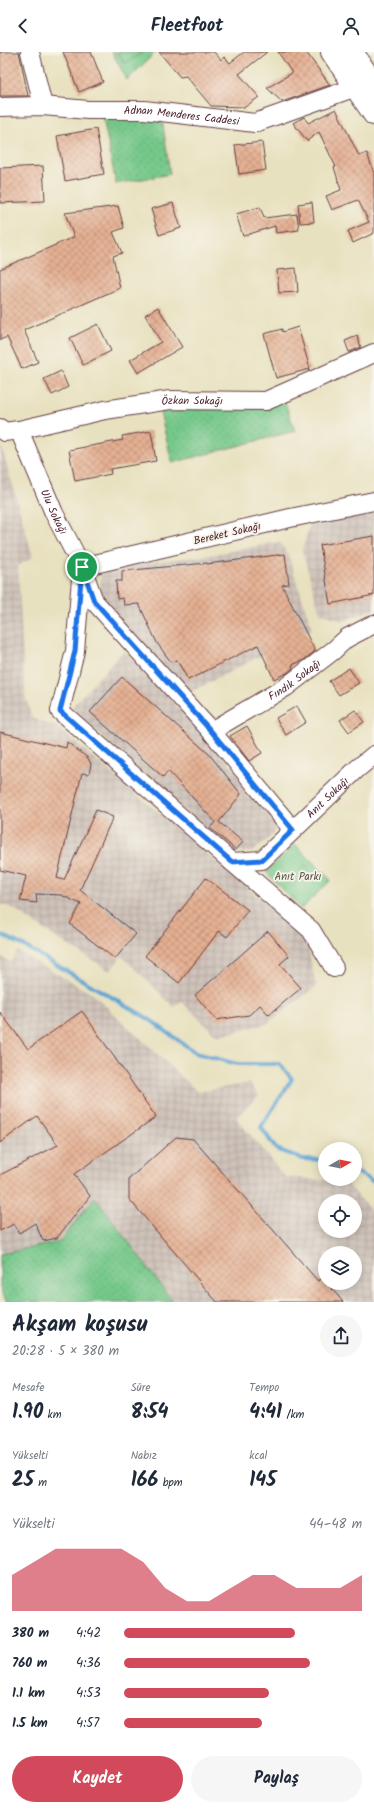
<!DOCTYPE html>
<html lang="tr">
<head>
<meta charset="utf-8">
<style>
  body { margin:0; font-family:Kalam,sans-serif; background:#f6f6f7; color:#1f2937; height:100vh; display:flex; flex-direction:column; font-size:15px; white-space:nowrap }
  * { box-sizing:border-box; margin:0 }
  p { font-size:13px; color:#747a83 }
  .icon { flex:none; width:22px; height:22px; fill:none; stroke:currentColor; stroke-width:2; stroke-linecap:round; stroke-linejoin:round }
  .map { position:relative; height:1250px; overflow:hidden }
  .side { display:flex; flex-direction:column; background:#fff; flex:1 }
  .side>* { flex:none }
  .needle { width:26px; rotate:81deg }
  .controls { position:absolute; left:318px; top:1090px; display:grid; gap:8px }
  .controls a { display:grid; place-items:center; width:44px; height:44px; border-radius:50%; background:#fff; box-shadow:0 2px 10px #0003; font-size:20px }
  .pin { position:absolute; display:grid; place-items:center; width:34px; height:34px; color:#fff; margin:-17px; border:2px solid #fff; border-radius:50%; box-shadow:0 1px 4px #0007 }
  .round { display:grid; place-items:center; flex:none; width:42px; height:42px; border-radius:21px; background:#f6f6f7 }
  .summary { display:flex; align-items:center; justify-content:space-between; height:68px; padding:0 12px }
  h1 { font-size:22px; font-weight:800; line-height:30px }
  .metrics { display:grid; grid-template-columns:repeat(3,1fr); gap:6px; height:68px; padding:4px 12px }
  .metrics div { display:grid; align-content:center }
  .metrics b { font-size:20px; font-weight:800 }
  .metrics small { font-size:11px; font-weight:400 }
  .metrics p { font-size:11px }
  .chart { height:112px; padding:8px 12px }
  .chart p { display:flex; justify-content:space-between }
  .chart svg { width:100%; height:72px; margin-top:4px; fill:#d1495b; opacity:.7 }
  .cta { display:flex; gap:8px; margin-top:auto; padding:8px 12px }
  .cta a { flex:1; height:46px; border-radius:24px; background:#d1495b; color:#fff; font-size:16px; font-weight:800; line-height:46px; text-align:center }
  .cta a+a { background:#f6f6f7; color:#1f2937 }
  ul { padding:0 12px; list-style:none; font-size:13px }
  li { display:grid; grid-template-columns:64px 48px 1fr; align-items:center; height:30px }
  li i { height:10px; border-radius:5px; background:#d1495b }
  header { display:flex; justify-content:space-between; align-items:center; height:52px; padding:0 12px; background:#fff; font-size:18px; font-weight:800 }
  .map>svg:first-child { display:block }
</style>
</head>
<body>
<header><svg class="icon" aria-label="back" viewBox="0 0 24 24"><path d="M15 5l-7 7 7 7"/></svg>Fleetfoot<svg class="icon" aria-label="person" viewBox="0 0 24 24"><circle cx="12" cy="8" r="4"/><path d="M4 21q1-7 8-7t8 7"/></svg></header>
<div class="map">
<svg width="374" height="1250" viewBox="0 0 374 1250">
  <defs>
    <pattern id="industrial-grid" width="8" height="8" patternUnits="userSpaceOnUse"><rect width="8" height="8" fill="#cec2b9"/><path d="M0 4h8M4 0v8" fill="none" stroke="#b2a69f"/></pattern>
    <pattern id="grass-dots" width="8" height="8" patternUnits="userSpaceOnUse"><rect width="8" height="8" fill="#75c88a"/><path d="M2 2h.1M6 6h.1" fill="none" stroke="#67ab77" stroke-width="1.8" stroke-linecap="round"/></pattern>
    <pattern id="park-tufts" width="24" height="20" patternUnits="userSpaceOnUse"><rect width="24" height="20" fill="#75c88a"/><path d="M3 7l-1-3M5 7V3M7 7l1-3M15 17l-1-3M17 17v-4M19 17l1-3" fill="none" stroke="#67ab77"/></pattern>
    <pattern id="building-cross-hatch" width="8" height="8" patternUnits="userSpaceOnUse"><rect width="8" height="8" fill="#e5b093"/><path d="M0 0l8 8M0 8l8-8" fill="none" stroke="#bc8f78"/></pattern>
  </defs>
  <rect width="100%" height="100%" fill="#f7f3e8"/>
  <filter id="ink" filterUnits="userSpaceOnUse"><feTurbulence type="fractalNoise" baseFrequency=".025" numOctaves="2"/><feDisplacementMap in="SourceGraphic" scale="8" xChannelSelector="R" yChannelSelector="G"/><feConvolveMatrix kernelMatrix="1 2 1 2 8 2 1 2 1" color-interpolation-filters="sRGB"/></filter>
  <filter id="wash" filterUnits="userSpaceOnUse"><feTurbulence type="fractalNoise" baseFrequency=".012" numOctaves="4" result="noise"/><feDisplacementMap in="SourceGraphic" scale="16" xChannelSelector="R" yChannelSelector="G"/><feGaussianBlur stdDeviation="0.9" result="paint"/><feColorMatrix in="noise" values="0 0 0 0 0 0 0 0 0 0 0 0 0 0 0 0 0 1.4 0 .05"/><feComposite in="paint" operator="in"/></filter>
  <g filter="url(#wash)">
    <rect width="100%" height="100%" fill="#e8e1bf"/>
    <g fill="url(#industrial-grid)" fill-rule="evenodd">
      <polygon points="2,396 33,505 18,514 25,643 32,666 57,675 270,855 308,893 316,935 266,972 217,984 181,949 174,955 122,904 110,919 58,887 12,856 0,852 0,397"/>
      <polygon points="374,461 374,557 344,569 320,561 302,498 310,473"/>
      <polygon points="279,490 288,502 312,577 187,642 107,555 100,540 101,522 126,513 210,503"/>
      <polygon points="124,598 208,687 278,767 274,782 252,800 235,801 163,741 71,656"/>
      <path d="M17 899 94 943 198 1040 249 1031 259 1043 236 1066 285 1125 346 1130 374 1162V1250H174L95 1145 60 1189 0 1202V904L11 910ZM325 1149H355V1179H325ZM325 1201H355V1231H325Z"/>
    </g>
    <g fill="url(#grass-dots)" stroke="#60745a">
      <polygon points="103,65 162,66 170,122 116,132"/>
      <polygon points="284,348 295,379 172,411 160,360 271,351"/>
      <polygon points="95,1145 173,1250 7,1250 0,1237 0,1202 60,1190"/>
    </g>
    <g fill="url(#park-tufts)" stroke="#60745a">
      <polygon points="112,0 156,0 127,28"/>
      <polygon points="295,792 331,828 301,857 266,820"/>
    </g>
    <polygon fill="#75c88a" stroke="#60745a" points="118,0 144,0 124,11"/>
    <g fill="none" stroke-linecap="round" stroke-linejoin="round">
      <g stroke="#5fa4d4" stroke-width="4">
        <polyline points="0,882 24,894 149,967 196,1001 237,1012 280,1012 292,1027 261,1075 276,1097 303,1107 325,1108"/>
        <polyline points="355,1119 374,1130"/>
      </g>
    </g>
    <g id="blocks">
      <g fill="url(#building-cross-hatch)">
        <polygon points="0,0 19,0 28,44 0,44"/>
        <polygon points="63,0 91,0 103,30 79,40"/>
        <polygon points="159,0 214,0 221,8 224,5 230,11 244,0 267,0 239,22 259,45 245,55 211,54 186,24 180,25"/>
        <polygon points="278,0 306,0 330,33 282,50 267,36 292,21"/>
        <polygon points="336,57 359,104 367,101 374,121 374,181 353,191 348,179 369,170 358,148 332,158 326,144 341,138 334,115 336,115 319,80 307,89 293,71 304,65 308,71"/>
        <polygon points="96,77 104,122 65,129 57,84"/>
        <polygon points="262,90 266,118 239,122 235,93"/>
        <polygon points="43,114 45,149 0,151 0,116"/>
        <polygon points="312,150 314,170 300,171 298,152"/>
        <polygon points="173,151 181,176 159,183 151,157"/>
        <polygon points="118,154 124,176 113,180 122,201 113,204 120,236 24,278 38,310 22,317 7,285 0,288 0,217 74,185 65,161"/>
        <polygon points="260,155 264,166 297,162 299,178 276,181 275,174 243,184 236,162"/>
        <polygon points="296,216 298,240 279,241 277,218"/>
        <polygon points="158,255 182,295 138,321 130,308 161,290 145,263"/>
        <polygon points="98,272 111,299 83,313 70,286"/>
        <polygon points="298,275 310,317 276,326 264,282 282,277 282,280"/>
        <polygon points="357,284 361,295 349,300 345,289"/>
        <polygon points="61,319 68,335 52,343 44,327"/>
        <polygon points="151,379 156,409 110,417 111,422 75,429 69,398 123,388 122,384"/>
        <polygon points="374,484 374,543 330,552 320,493"/>
        <polygon points="285,502 289,532 282,533 315,599 304,608 292,613 293,616 287,621 274,627 258,593 188,628 177,608 171,610 157,591 139,552 124,553 123,546 117,547 116,529 122,529 122,519 207,511 207,512"/>
        <polygon points="349,616 359,631 339,643 329,629"/>
        <polygon points="122,625 209,702 241,742 219,770 243,790 236,798 210,776 215,770 168,719 163,725 90,660"/>
        <polygon points="297,654 306,670 286,683 276,666"/>
        <polygon points="355,658 364,670 349,680 340,668"/>
        <polygon points="247,674 262,701 249,709 230,684"/>
        <polygon points="0,680 66,696 67,690 88,706 91,712 89,722 82,721 57,826 64,828 96,758 113,765 80,838 136,882 115,907 70,872 81,852 61,843 36,842 37,851 20,849 26,824 0,818"/>
        <polygon points="206,826 248,858 227,885 219,879 179,931 145,904"/>
        <polygon points="268,879 289,904 280,912 301,936 269,963 260,953 249,963 216,968 195,943"/>
        <polygon points="82,959 156,1065 74,1122 90,1144 57,1186 43,1189 35,1171 19,1181 14,1172 0,1179 0,1123 58,1093 37,1064 0,1091 0,960 28,997"/>
        <polygon points="176,1085 193,1087 318,1229 323,1226 325,1231 327,1231 343,1250 217,1250 129,1147 129,1127"/>
      </g>
    </g>
  </g>
  <g filter="url(#ink)">
    <use href="#blocks" fill-opacity="0" stroke="#623c41" stroke-width="1"/>
    <g fill="none" stroke-linecap="round" stroke-linejoin="round">
      <defs>
        <g id="minor">
          <polyline points="30,0 43,54"/>
          <path id="s1" d="M0 55 43 54 88 58H144L255 71 356 35"/>
          <path id="s2" d="M0 376 4 380 19 378 105 358 170 348 266 349 374 301"/>
          <path id="s3" d="M19 378 54 461 82 515 94 549 211 679 293 778"/>
          <path id="s4" d="M374 449 290 466 82 515 75 599 60 659 232 810 262 808 357 717 374 703"/>
          <path id="s5" d="M211 679 286 635 334 598 347 586 374 572"/>
          <polyline points="232,810 311,878 334,916"/>
        </g>
        <g id="major">
          <polyline points="332,0 374,62"/>
          <polyline points="352,0 374,33"/>
        </g>
      </defs>
      <use href="#minor" stroke="#623c41" stroke-width="20"/>
      <use href="#major" stroke="#623c41" stroke-width="24"/>
      <use href="#minor" stroke="#fff" stroke-width="18"/>
      <use href="#major" stroke="#fff" stroke-width="22"/>
    </g>
  </g>
  <g fill="none" stroke-linecap="round" stroke-linejoin="round" filter="url(#ink)">
    <defs>
      <polygon id="route" points="82,515 94,549 211,679 293,778 262,808 232,810 60,659 75,599"/>
    </defs>
    <use href="#route" stroke="#fff" stroke-width="8"/>
    <use href="#route" stroke="#1a73e8" stroke-width="5"/>
  </g>
  <g text-anchor="middle" stroke-width="3.5" stroke-linejoin="round" paint-order="stroke">
    <g font-size="11" fill="#4a1f2b" stroke="#f7f3e8">
      <text dy="4" stroke="none"><textPath href="#s1" startOffset="182">Adnan Menderes Caddesi</textPath></text>
      <text dy="4" stroke="none"><textPath href="#s2" startOffset="197">Özkan Sokağı</textPath></text>
      <text dy="4" stroke="none"><textPath href="#s3" startOffset="89">Ulu Sokağı</textPath></text>
      <text transform="translate(227 481) rotate(-13)" y="4">Bereket Sokağı</text>
      <text dy="4" stroke="none"><textPath href="#s5" startOffset="98">Fındık Sokağı</textPath></text>
      <text dy="4" stroke="none"><textPath href="#s4" startOffset="795">Anıt Sokağı</textPath></text>
    </g>
    <g font-size="11" fill="#575248" stroke="#f7f3e8">
      <text x="298" y="828">Anıt Parkı</text>
    </g>
  </g>
</svg>
<div class="controls">
<a><svg class="needle" viewBox="-14 -14 28 28"><path d="M0-13l5 13h-10z" fill="#e53935"/><path d="M0 13l5-13h-10z" fill="#747a83"/></svg></a>
<a><svg class="icon" aria-label="locate" viewBox="0 0 24 24"><circle cx="12" cy="12" r="6"/><path d="M12 2v4M12 18v4M2 12h4M18 12h4"/></svg></a>
<a><svg class="icon" aria-label="layers" viewBox="0 0 24 24"><path d="M12 4l9 5-9 5-9-5zM3 14l9 5 9-5"/></svg></a>
</div>
<div class="pin" style="left:82px;top:515px;background:#1e9e55"><svg class="icon" aria-label="arrive" viewBox="0 0 24 24"><path d="M6 21V4h12l-3 4 3 4H6"/></svg></div>
</div>
<section class="side">
<div class="summary"><div><h1>Akşam koşusu</h1><p>20:28 · 5 × 380 m</p></div><a class="round"><svg class="icon" aria-label="share" viewBox="0 0 24 24"><path d="M12 15V3M7 8l5-5 5 5M5 13v7h14v-7"/></svg></a></div>
<div class="metrics">
<div><p>Mesafe</p><b>1.90<small> km</small></b></div>
<div><p>Süre</p><b>8:54</b></div>
<div><p>Tempo</p><b>4:41<small> /km</small></b></div>
</div>
<div class="metrics">
<div><p>Yükselti</p><b>25<small> m</small></b></div>
<div><p>Nabız</p><b>166<small> bpm</small></b></div>
<div><p>kcal</p><b>145</b></div>
</div>
<div class="chart"><p><span>Yükselti</span>44–48 m</p>
<svg viewBox="0 0 160 44" preserveAspectRatio="none"><path d="M0 44V22L10 14L20 6L30 6L40 6L50 6L60 14L70 30L80 38L90 38L100 30L110 22L120 22L130 30L140 30L150 30L160 22V44z"/></svg>
</div>
<ul>
<li><b>380 m</b>4:42<i style="width:72%"></i></li>
<li><b>760 m</b>4:36<i style="width:78%"></i></li>
<li><b>1.1 km</b>4:53<i style="width:61%"></i></li>
<li><b>1.5 km</b>4:57<i style="width:58%"></i></li>
</ul>
<div class="cta"><a>Kaydet</a><a>Paylaş</a></div>
</section>
</body>
</html>
